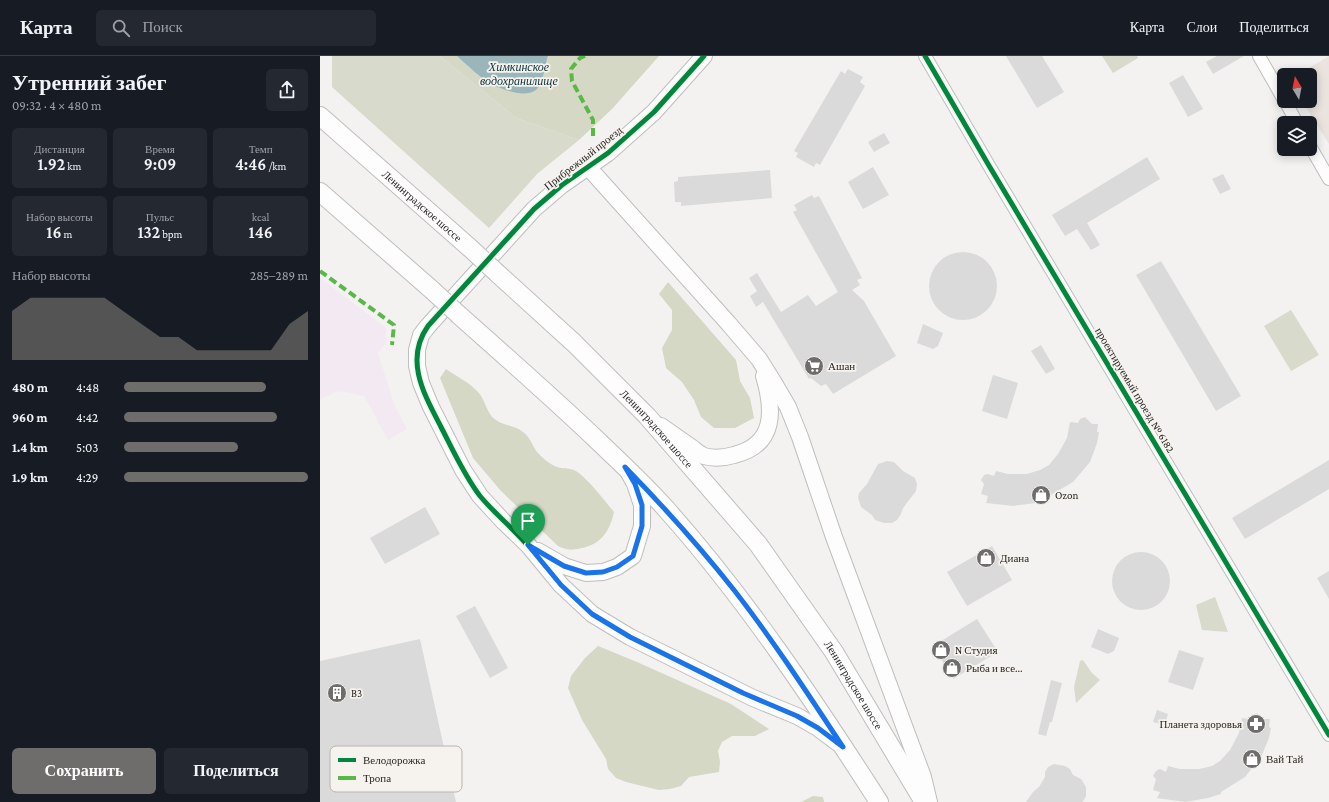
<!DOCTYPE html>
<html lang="ru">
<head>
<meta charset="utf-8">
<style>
  body { margin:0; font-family:"Crimson Pro",serif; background:#242831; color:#f1f3f6; height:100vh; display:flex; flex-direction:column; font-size:15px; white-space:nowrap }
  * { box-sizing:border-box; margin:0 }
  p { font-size:13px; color:#9ea1a6 }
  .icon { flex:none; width:22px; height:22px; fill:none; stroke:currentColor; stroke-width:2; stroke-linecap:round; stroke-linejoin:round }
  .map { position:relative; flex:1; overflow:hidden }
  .panel { display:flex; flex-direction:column; background:#171b24; width:320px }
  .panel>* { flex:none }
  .needle { width:26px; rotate:350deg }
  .tools { position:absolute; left:957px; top:12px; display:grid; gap:8px }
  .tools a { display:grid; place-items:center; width:40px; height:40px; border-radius:6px; background:#171b24; box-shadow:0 2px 10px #0003; font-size:20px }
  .pin { position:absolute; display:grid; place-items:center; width:34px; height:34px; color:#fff; margin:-41px -17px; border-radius:50% 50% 50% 0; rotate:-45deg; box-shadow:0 0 4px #0007 }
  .pin .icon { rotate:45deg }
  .round { display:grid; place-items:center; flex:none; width:42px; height:42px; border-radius:6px; background:#242831 }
  .head { display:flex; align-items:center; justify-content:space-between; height:68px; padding:0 12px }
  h1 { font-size:22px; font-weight:600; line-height:30px }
  .figures { display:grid; grid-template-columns:repeat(3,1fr); gap:6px; height:68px; padding:4px 12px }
  .figures div { display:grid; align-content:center; border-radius:6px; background:#242831; text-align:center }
  .figures b { font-size:17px; font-weight:600 }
  .figures small { font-size:11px; font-weight:400 }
  .figures p { font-size:11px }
  .chart { height:112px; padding:8px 12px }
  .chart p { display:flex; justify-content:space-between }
  .chart svg { width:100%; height:72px; margin-top:4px; fill:#6f6d6b; opacity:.7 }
  .cta { display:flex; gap:8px; margin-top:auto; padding:8px 12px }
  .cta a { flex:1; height:46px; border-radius:6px; background:#6f6d6b; color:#fff; font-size:16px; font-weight:600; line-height:46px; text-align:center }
  .cta a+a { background:#242831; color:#f1f3f6 }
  ul { padding:0 12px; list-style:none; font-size:13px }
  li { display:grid; grid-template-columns:64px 48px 1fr; align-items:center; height:30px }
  li i { height:10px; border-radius:5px; background:#6f6d6b }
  header { display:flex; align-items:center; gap:24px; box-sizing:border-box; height:56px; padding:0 20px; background:#171b24; border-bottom:1px solid #363941 }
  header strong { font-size:19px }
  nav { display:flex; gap:22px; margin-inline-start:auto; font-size:14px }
  .search { width:280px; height:36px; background:#242831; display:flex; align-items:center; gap:10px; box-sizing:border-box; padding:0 14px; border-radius:6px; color:#9ea1a6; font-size:15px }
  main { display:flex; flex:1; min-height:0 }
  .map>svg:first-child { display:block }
</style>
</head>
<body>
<header>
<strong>Карта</strong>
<div class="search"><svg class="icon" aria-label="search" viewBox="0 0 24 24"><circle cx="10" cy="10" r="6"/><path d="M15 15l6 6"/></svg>Поиск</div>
<nav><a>Карта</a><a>Слои</a><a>Поделиться</a></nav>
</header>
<main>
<section class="panel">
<div class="head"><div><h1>Утренний забег</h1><p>09:32 · 4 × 480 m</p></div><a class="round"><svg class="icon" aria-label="share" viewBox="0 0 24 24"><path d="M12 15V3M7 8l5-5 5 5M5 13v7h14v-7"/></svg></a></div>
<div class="figures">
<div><p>Дистанция</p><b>1.92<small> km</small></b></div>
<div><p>Время</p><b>9:09</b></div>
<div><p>Темп</p><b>4:46<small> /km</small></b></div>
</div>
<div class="figures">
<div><p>Набор высоты</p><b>16<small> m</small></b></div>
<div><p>Пульс</p><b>132<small> bpm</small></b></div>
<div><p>kcal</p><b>146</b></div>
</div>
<div class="chart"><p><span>Набор высоты</span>285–289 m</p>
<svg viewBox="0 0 160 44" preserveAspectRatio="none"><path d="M0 44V14L10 6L20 6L30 6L40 6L50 6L60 14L70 22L80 30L90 30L100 38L110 38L120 38L130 38L140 38L150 22L160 14V44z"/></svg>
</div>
<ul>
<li><b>480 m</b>4:48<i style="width:77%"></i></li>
<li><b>960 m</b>4:42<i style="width:83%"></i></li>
<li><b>1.4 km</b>5:03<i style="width:62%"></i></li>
<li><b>1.9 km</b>4:29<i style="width:100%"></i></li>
</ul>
<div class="cta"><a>Сохранить</a><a>Поделиться</a></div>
</section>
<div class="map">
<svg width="1009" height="746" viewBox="0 0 1009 746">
  <rect width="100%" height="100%" fill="#f4f2f0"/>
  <polygon fill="#f3e9f2" points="0,222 66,272 66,287 58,297 74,348 87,373 68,384 44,340 18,335 0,344"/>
  <polygon fill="#eae3de" points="1009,0 1009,88 982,45 990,45 990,19 977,19"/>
  <g fill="#d8dacb">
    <polygon points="12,0 120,0 196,62 259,84 217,118 169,172 12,31"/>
    <polygon points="782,0 817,0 818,2 793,17"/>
    <polygon points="971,254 999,299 971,315 944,270"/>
    <polygon points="895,541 908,576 882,574 876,549"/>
    <polygon points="763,604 772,617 780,624 756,647 754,631 760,605"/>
  </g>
  <g fill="#d5d8c5">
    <polygon points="120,0 137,0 149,11 173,29 219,31 228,0 339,0 292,53 259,84 196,62"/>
    <polygon points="348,226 416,304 420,325 430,342 434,362 415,372 394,372 381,361 374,344 362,326 346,312 342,292 352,274 352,254 339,238"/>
    <path d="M126 313C136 320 150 327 158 336 166 344 166 358 176 364 184 370 195 369 203 376 210 381 212 389 217 396 221 400 226 405 231 408 239 414 247 411 254 414 266 420 285 445 294 456 290 474 282 488 262 492 251 494 249 495 238 490L181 435 153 402 120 322Z"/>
    <polygon points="278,590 317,606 411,648 449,673 435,680 412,680 402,686 398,695 400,706 399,716 369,721 361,730 350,733 339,734 306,726 296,722 288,713 286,703 262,664 248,632 251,620 265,602"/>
    <polygon points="493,740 503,741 504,746 481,746"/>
  </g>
  <path fill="#9ab6ba" d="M137 0H228C225 9 224 21 219 30 212 44 185 35 174 29 162 24 147 9 137 0Z"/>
  <g fill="#dbdada">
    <polygon points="686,0 722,0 744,36 717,52"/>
    <polygon points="897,0 924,0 893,18 886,6"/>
    <polygon points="528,13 543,21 540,26 545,30 500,109 496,107 494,111 476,101 478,97 474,95 521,15 525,18"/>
    <polygon points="863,19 883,53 868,61 849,27"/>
    <polygon points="564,77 570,87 554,96 548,86"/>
    <polygon points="827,101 840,123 767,167 780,189 771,194 757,173 745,180 732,159"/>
    <polygon points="553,111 569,139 543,153 528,126"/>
    <polygon points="450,114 452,142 361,150 361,146 355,146 354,126 358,125 358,121"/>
    <polygon points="903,118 911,133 900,138 892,123"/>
    <polygon points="492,139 494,142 499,140 542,222 537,224 540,229 532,234 544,245 576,300 513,338 506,328 501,330 491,322 489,323 443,246 436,251 430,240 437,235 429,222 437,217 461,256 488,239 496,250 518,236 473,156 477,154 474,149"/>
    <circle cx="643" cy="230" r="34"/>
    <polygon points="841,205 921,340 896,355 816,219"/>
    <polygon points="603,268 623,277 618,290 613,293 597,287"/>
    <polygon points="721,289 735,313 726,318 711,295"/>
    <polygon points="673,319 698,327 687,363 662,355"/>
    <polygon points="765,361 772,368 778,368 777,376 779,376 777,387 770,406 753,426 729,440 729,442 716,447 693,450 666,447 668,440 661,438 664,428 661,424 664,419 668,418 674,420 676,415 688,418 707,418 720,414 729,409 738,398 747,382 750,366 758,367 760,363"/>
    <polygon points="1009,404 1009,433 925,483 912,462"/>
    <polygon points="567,405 574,406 583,415 595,422 597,428 596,435 583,452 581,458 577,464 572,467 564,467 555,464 552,459 541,451 538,442 539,437 547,428 558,408"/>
    <polygon points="105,451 120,478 65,508 50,482"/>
    <polygon points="672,490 692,524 647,550 627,516"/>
    <circle cx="821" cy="525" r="29"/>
    <polygon points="1009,515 1009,543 997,522"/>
    <polygon points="155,550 188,612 170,622 136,560"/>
    <polygon points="657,563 678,596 633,623 613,590"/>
    <polygon points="778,573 799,582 794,595 788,598 771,591"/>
    <polygon points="100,583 136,746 0,746 0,605"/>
    <polygon points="859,594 884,602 873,634 848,626"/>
    <polygon points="731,624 742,627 732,666 730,666 726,680 718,678"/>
    <polygon points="837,654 848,658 845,669 833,666"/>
    <polygon points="937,657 944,663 950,663 949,671 951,672 949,682 941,701 925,721 901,736 901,738 888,742 865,746 837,742 840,736 833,734 836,723 833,720 836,715 840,713 846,716 848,710 860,713 879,713 892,710 900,705 910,694 919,677 922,662 929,663 932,659"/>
    <polygon points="734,708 745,710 750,713 753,719 761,723 766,731 766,740 764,744 762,746 706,746 713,736 719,731 725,721 725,716 728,711"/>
  </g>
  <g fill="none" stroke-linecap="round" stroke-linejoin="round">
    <defs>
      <g id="street">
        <polyline points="605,0 668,108 1009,679"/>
        <polyline points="939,0 964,44"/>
        <polyline points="965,45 977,67"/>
        <polyline points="990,90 1009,123"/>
      </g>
      <g id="secondary">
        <polyline points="384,0 334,56 288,97 242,129 214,153 108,270 101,279 97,294 97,310 101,327 111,351 143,414 160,440 183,465 208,489 241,529 272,558 310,581 433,642 477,660 498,672 518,687"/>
        <polyline points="268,111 409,268 439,303 454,327 468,351 480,381 514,481 603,721 609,746"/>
        <path d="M341 370C351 377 361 384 371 391 375 394 379 398 384 400 394 403 404 402 414 399 456 389 454 354 444 320"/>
        <polyline points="218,495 244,510 266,517 283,516 297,511 313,500 322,470 322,449 315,428 309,417"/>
      </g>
      <g id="primary">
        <path id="s1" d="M0 60 150 192"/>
        <polyline points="0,136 112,234"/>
        <path id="s2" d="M177 217 254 287 327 360 438 488 514 596 604 746"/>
        <path d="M139 259C186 301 233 342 278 385 302 408 326 430 347 454 427 544 494 645 559 746"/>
      </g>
    </defs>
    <use href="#street" stroke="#bfbebc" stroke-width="14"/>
    <use href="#secondary" stroke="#bfbebc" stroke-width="18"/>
    <use href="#primary" stroke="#bfbebc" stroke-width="20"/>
    <use href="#street" stroke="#fdfdfd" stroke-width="12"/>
    <use href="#secondary" stroke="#fdfdfd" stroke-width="16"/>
    <use href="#primary" stroke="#fdfdfd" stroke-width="18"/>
    <defs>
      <g id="primary-bridge">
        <polyline points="150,192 177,217"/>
        <polyline points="112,234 139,259"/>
      </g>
    </defs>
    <use href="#primary-bridge" stroke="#bfbebc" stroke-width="20" stroke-linecap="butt"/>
    <use href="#primary-bridge" stroke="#fdfdfd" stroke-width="18"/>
    <g stroke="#58b947" stroke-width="4" stroke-dasharray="8 4" stroke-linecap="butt">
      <polyline points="265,0 260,2 251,13 252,25 273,64 273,82"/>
      <polyline points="0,215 74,269 72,289"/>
    </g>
    <defs>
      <g id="cycleway">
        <path d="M384 0 334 56 288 97 242 129 214 153 108 270C84 304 104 338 121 371 133 394 144 419 160 440 175 458 194 473 209 491 229 514 248 540 273 558 284 567 298 574 311 581 350 602 391 622 431 641 445 648 461 653 475 659 493 667 508 679 523 691"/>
        <polyline points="605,0 668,108 1009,679"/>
      </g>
    </defs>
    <use href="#cycleway" stroke="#f6f2ee" stroke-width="8"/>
    <use href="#cycleway" stroke="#00873e" stroke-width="5"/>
  </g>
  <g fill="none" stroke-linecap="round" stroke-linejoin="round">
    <defs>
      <path id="route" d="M305 411C343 450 380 491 414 534 453 584 488 638 523 691L498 672 477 660 423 637 310 581 272 558 241 529 208 489 244 510 266 517 283 516 297 511 313 500 322 470V449L315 428Z"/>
    </defs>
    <use href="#route" stroke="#fff" stroke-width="8"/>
    <use href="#route" stroke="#1a73e8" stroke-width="5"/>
  </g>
  <defs>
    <symbol id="supermarket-disc" viewBox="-11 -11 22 22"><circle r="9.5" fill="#6f6d6b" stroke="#f6f2ee"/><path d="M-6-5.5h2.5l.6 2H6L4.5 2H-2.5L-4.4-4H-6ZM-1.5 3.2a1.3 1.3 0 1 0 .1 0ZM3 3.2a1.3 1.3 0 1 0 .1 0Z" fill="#fff"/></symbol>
    <symbol id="shop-disc" viewBox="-11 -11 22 22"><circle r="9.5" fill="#6f6d6b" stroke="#f6f2ee"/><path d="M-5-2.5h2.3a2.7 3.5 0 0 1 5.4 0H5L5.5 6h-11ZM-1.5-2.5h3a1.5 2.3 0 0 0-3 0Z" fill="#fff"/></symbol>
    <symbol id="building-disc" viewBox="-11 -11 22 22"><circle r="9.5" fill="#6f6d6b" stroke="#f6f2ee"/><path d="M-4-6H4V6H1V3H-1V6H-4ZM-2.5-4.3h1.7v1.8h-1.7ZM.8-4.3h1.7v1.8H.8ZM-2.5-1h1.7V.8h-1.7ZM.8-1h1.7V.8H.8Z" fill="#fff"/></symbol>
    <symbol id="pharmacy-disc" viewBox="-11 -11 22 22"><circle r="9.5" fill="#6f6d6b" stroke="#f6f2ee"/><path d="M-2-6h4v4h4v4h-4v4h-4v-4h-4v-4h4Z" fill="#fff"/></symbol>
  </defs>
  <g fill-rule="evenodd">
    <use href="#supermarket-disc" x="483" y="299" width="22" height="22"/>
    <use href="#shop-disc" x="710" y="428" width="22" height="22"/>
    <use href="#shop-disc" x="655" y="491" width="22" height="22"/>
    <use href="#shop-disc" x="610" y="583" width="22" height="22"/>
    <use href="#shop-disc" x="621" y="601" width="22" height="22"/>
    <use href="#building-disc" x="6" y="626" width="22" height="22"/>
    <use href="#pharmacy-disc" x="925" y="657" width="22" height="22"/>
    <use href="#shop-disc" x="921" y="692" width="22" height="22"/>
  </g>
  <g text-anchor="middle" stroke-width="3.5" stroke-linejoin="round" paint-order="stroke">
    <g font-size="11" fill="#272624" stroke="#f6f2ee">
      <text transform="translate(263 102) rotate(-38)" y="4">Прибрежный проезд</text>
      <text dy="4" stroke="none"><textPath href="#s1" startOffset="136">Ленинградское шоссе</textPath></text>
      <text transform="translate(815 334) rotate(59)" y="4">проектируемый проезд № 6182</text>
      <text dy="4" stroke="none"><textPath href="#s2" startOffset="223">Ленинградское шоссе</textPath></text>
      <text dy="4" stroke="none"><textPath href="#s2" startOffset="547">Ленинградское шоссе</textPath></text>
    </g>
    <g font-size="11" fill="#272624" stroke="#f6f2ee" text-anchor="start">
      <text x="508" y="314">Ашан</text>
      <text x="735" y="443">Ozon</text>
      <text x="680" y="506">Диана</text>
      <text x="635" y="598">N Студия</text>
      <text x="646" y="616">Рыба и все...</text>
      <text x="31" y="641">B3</text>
      <text x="922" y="672" text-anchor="end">Планета здоровья</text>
      <text x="946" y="707">Вай Тай</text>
    </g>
    <g font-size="12" font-style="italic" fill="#093238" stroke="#f6f2ee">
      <text x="199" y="15">Химкинское<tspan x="199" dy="14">водохранилище</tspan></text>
    </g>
  </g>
  <rect x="10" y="690" width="132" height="46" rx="6" fill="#f6f2ee" stroke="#b8b5b1" stroke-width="1"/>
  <rect x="18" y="702" width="18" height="4" fill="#00873e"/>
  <rect x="18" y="720" width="18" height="4" fill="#58b947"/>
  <g font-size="11" fill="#272624">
    <text x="43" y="708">Велодорожка</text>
    <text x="43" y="726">Тропа</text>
  </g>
</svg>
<div class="tools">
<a><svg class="needle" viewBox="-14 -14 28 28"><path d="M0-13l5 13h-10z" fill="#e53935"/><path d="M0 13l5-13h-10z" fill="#9ea1a6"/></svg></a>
<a><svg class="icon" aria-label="layers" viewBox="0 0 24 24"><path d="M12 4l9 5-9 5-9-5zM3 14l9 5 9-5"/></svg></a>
</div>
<div class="pin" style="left:208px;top:489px;background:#1e9e55"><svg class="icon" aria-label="arrive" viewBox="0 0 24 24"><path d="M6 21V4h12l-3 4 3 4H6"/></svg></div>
</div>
</main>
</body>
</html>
